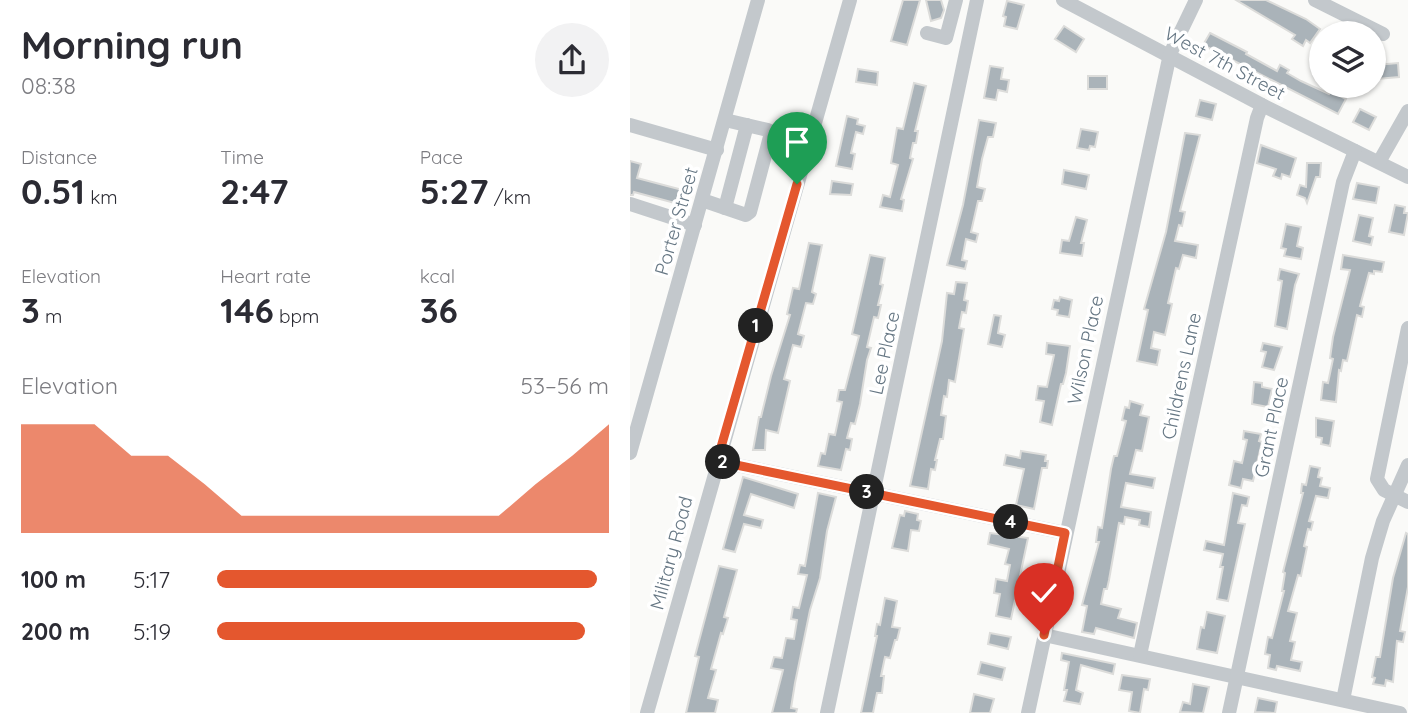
<!DOCTYPE html>
<html lang="en">
<head>
<meta charset="utf-8">
<style>
  body { margin:0; font-family:Quicksand,sans-serif; background:#f2f2f3; color:#2b2b33; height:100vh; display:flex; flex-direction:column; font-size:26px; white-space:nowrap }
  * { box-sizing:border-box; margin:0 }
  p { font-size:23px; color:#7c7c81 }
  .icon { flex:none; width:38px; height:38px; fill:none; stroke:currentColor; stroke-width:2; stroke-linecap:round; stroke-linejoin:round }
  .map { position:relative; flex:1; overflow:hidden }
  .drawer { display:flex; flex-direction:column; background:#fff; width:630px }
  .drawer>* { flex:none }
  .fabs { position:absolute; left:679px; top:21px; display:grid; gap:14px }
  .fabs a { display:grid; place-items:center; width:77px; height:77px; border-radius:50%; background:#fff; box-shadow:0 2px 5px #0004; font-size:35px }
  .pin { position:absolute; display:grid; place-items:center; width:60px; height:60px; color:#fff; margin:-72px -30px; border-radius:50% 50% 50% 0; rotate:-45deg; box-shadow:0 0 7px #0007 }
  .pin .icon { rotate:45deg }
  .km { position:absolute; width:35px; height:35px; margin:-18px; border-radius:50%; background:#222; color:#fff; font-size:19px; line-height:35px; text-align:center }
  .round { display:grid; place-items:center; flex:none; width:74px; height:74px; border-radius:37px; background:#f2f2f3 }
  .headline { display:flex; align-items:center; justify-content:space-between; height:119px; padding:0 21px }
  h1 { font-size:38px; font-weight:700; line-height:52px }
  .metrics { display:grid; grid-template-columns:repeat(3,1fr); gap:10px; height:119px; padding:7px 21px }
  .metrics div { display:grid; align-content:center }
  .metrics b { font-size:35px; font-weight:700 }
  .metrics small { font-size:19px; font-weight:400 }
  .metrics p { font-size:19px }
  .chart { height:196px; padding:14px 21px }
  .chart p { display:flex; justify-content:space-between }
  .chart svg { width:100%; height:126px; margin-top:7px; fill:#e4572e; opacity:.7 }
  ul { padding:0 21px; list-style:none; font-size:23px }
  li { display:grid; grid-template-columns:112px 84px 1fr; align-items:center; height:52px }
  li i { height:18px; border-radius:9px; background:#e4572e }
  main { display:flex; flex:1; min-height:0 }
  .map>svg:first-child { display:block }
</style>
</head>
<body>
<main>
<section class="drawer">
<div class="headline"><div><h1>Morning run</h1><p>08:38</p></div><a class="round"><svg class="icon" aria-label="share" viewBox="0 0 24 24"><path d="M12 15V3M7 8l5-5 5 5M5 13v7h14v-7"/></svg></a></div>
<div class="metrics">
<div><p>Distance</p><b>0.51<small> km</small></b></div>
<div><p>Time</p><b>2:47</b></div>
<div><p>Pace</p><b>5:27<small> /km</small></b></div>
</div>
<div class="metrics">
<div><p>Elevation</p><b>3<small> m</small></b></div>
<div><p>Heart rate</p><b>146<small> bpm</small></b></div>
<div><p>kcal</p><b>36</b></div>
</div>
<div class="chart"><p><span>Elevation</span>53–56 m</p>
<svg viewBox="0 0 160 44" preserveAspectRatio="none"><path d="M0 44V6L10 6L20 6L30 17L40 17L50 27L60 38L70 38L80 38L90 38L100 38L110 38L120 38L130 38L140 27L150 17L160 6V44z"/></svg>
</div>
<ul>
<li><b>100 m</b>5:17<i style="width:97%"></i></li>
<li><b>200 m</b>5:19<i style="width:94%"></i></li>
</ul>
</section>
<div class="map">
<svg width="778" height="713" viewBox="0 0 778 713">
  <rect width="100%" height="100%" fill="#fafaf8"/>
  <g fill="#aab3b9" stroke="#dcdcda" stroke-width="2">
    <polygon points="273,0 290,0 277,45 261,41"/>
    <polygon points="296,0 311,0 314,10 311,18 301,21"/>
    <polygon points="606,0 636,0 676,19 690,29 680,43 676,40 673,46 662,39 665,35"/>
    <polygon points="377,1 394,5 387,29 374,26 376,17 373,16"/>
    <polygon points="434,26 454,39 446,52 425,39"/>
    <polygon points="580,33 617,52 616,54 647,71 650,65 659,70 657,73 671,81 699,94 701,91 716,99 708,114 573,45"/>
    <polygon points="768,63 769,77 747,79 746,65"/>
    <polygon points="360,66 373,68 371,79 379,80 377,92 368,90 366,100 354,98"/>
    <polygon points="228,69 248,72 247,85 226,82"/>
    <rect x="458" y="76" width="19" height="13"/>
    <polygon points="284,83 296,86 285,131 288,131 286,143 283,143 280,158 283,159 271,199 274,200 272,211 250,207 253,195 260,197 268,165 261,163 267,128 273,129"/>
    <polygon points="570,100 586,104 582,120 566,116"/>
    <polygon points="730,109 746,117 739,130 723,122"/>
    <polygon points="217,116 228,119 227,124 235,126 233,134 226,132 221,153 225,154 222,169 206,166"/>
    <polygon points="349,120 366,123 363,137 358,137 352,159 347,187 355,189 352,201 348,201 341,232 348,234 346,242 336,239 332,260 337,261 335,269 317,265 333,205"/>
    <polygon points="451,129 468,132 465,147 460,146 459,150 447,148"/>
    <polygon points="555,133 570,135 550,211 555,212 552,226 549,225 545,241 568,245 566,258 553,255 549,269 546,268 538,303 542,304 535,335 524,332 521,348 530,350 527,365 507,361 518,310 514,309 536,232"/>
    <polygon points="631,145 666,158 660,177 652,174 651,179 643,176 646,169 627,163"/>
    <polygon points="0,161 11,164 7,178 60,192 56,206 4,192 3,195 0,195"/>
    <polygon points="677,163 691,163 690,177 686,177 677,203 675,198 667,195 670,185 676,187"/>
    <polygon points="434,170 459,175 456,189 432,184"/>
    <polygon points="202,181 223,184 221,195 200,194"/>
    <polygon points="727,183 749,187 746,203 723,199"/>
    <polygon points="765,205 775,207 774,213 778,213 774,235 759,232"/>
    <polygon points="729,215 743,218 739,236 743,237 741,245 723,241"/>
    <polygon points="446,217 457,220 451,243 454,243 452,256 430,253 432,240 439,241"/>
    <polygon points="656,224 671,227 667,246 673,248 671,259 654,256 656,249 651,248"/>
    <polygon points="179,243 192,245 182,292 186,294 183,304 176,303 168,334 174,336 171,347 163,345 154,379 160,381 148,433 136,430 135,450 123,450 129,417 131,417 141,376 160,315 157,314 163,288 169,289"/>
    <polygon points="240,255 255,258 250,284 253,285 248,305 251,305 248,318 244,317 237,347 241,348 237,360 230,404 225,424 221,423 217,438 222,439 220,450 216,449 211,470 188,466 191,453 195,454 199,434 205,435 212,402 207,401 209,390 215,390 229,336 222,334"/>
    <polygon points="713,255 754,262 752,272 744,271 744,274 739,273 730,306 734,307 732,317 727,315 717,361 713,360 711,371 709,370 706,402 691,400 693,382 698,383 703,359 700,358 703,337 720,270 711,269"/>
    <polygon points="650,269 669,274 665,285 657,329 645,326 652,281 648,280"/>
    <polygon points="326,282 337,283 334,300 338,301 336,313 332,312 329,328 334,329 325,382 319,380 317,397 314,396 311,415 316,416 313,439 310,439 305,460 307,460 305,470 301,469 298,489 280,486 312,341 317,293 324,294"/>
    <polygon points="430,297 442,300 439,317 427,315 428,310 422,309 424,300 429,301"/>
    <polygon points="364,315 371,316 368,333 375,335 372,347 358,344"/>
    <polygon points="417,343 440,346 436,373 433,384 431,384 422,425 410,422 414,401 406,400 408,386 417,387 424,355 416,354"/>
    <polygon points="633,343 652,347 644,370 632,367 636,352 631,351"/>
    <polygon points="624,382 632,383 632,387 642,389 638,407 622,404"/>
    <polygon points="500,401 513,405 510,415 519,417 512,451 506,450 500,474 525,478 523,488 496,483 491,507 521,512 519,527 509,525 510,520 495,517 494,524 489,523 479,580 477,589 474,589 471,604 491,609 488,618 507,623 504,638 466,628 464,634 452,632 457,606 452,605 469,542 466,542 468,527 472,528 481,469 484,456 487,456 496,421 492,420 495,407 499,408"/>
    <polygon points="686,418 704,421 700,446 691,444 692,438 686,437"/>
    <polygon points="614,431 631,434 629,441 632,442 623,481 613,479 611,488 599,485 604,461 612,463 617,440 613,439"/>
    <polygon points="391,451 416,455 415,461 418,461 417,468 412,468 404,509 386,505 394,469 374,465 376,455 390,458"/>
    <polygon points="680,466 690,468 688,477 692,478 690,486 700,488 698,498 686,496 679,521 683,522 681,530 678,529 674,546 677,547 671,576 668,575 658,611 667,613 660,641 665,642 661,660 672,662 670,671 647,666 646,670 638,668 640,655 635,654 638,637 642,638 654,591 652,591 655,573 653,572 673,493 671,493 672,484 676,485"/>
    <polygon points="113,477 168,494 164,508 121,494 114,515 133,520 131,528 114,524 105,552 93,549"/>
    <polygon points="188,493 206,497 197,531 190,578 180,610 165,683 161,708 167,709 166,713 142,713 153,670 141,668 144,657 152,658 156,638 164,639 167,620 161,619 163,607 169,608 177,575 168,574 170,565 175,566"/>
    <polygon points="603,493 619,497 617,506 612,505 608,523 615,524 598,601 587,599 593,567 590,567 593,554 574,550 576,541 594,545"/>
    <polygon points="275,511 288,514 287,520 291,521 289,531 281,530 278,551 262,548 270,515 274,516"/>
    <polygon points="360,533 398,538 381,619 366,616 370,594 364,593 366,579 377,581 380,565 375,564 379,549 358,544"/>
    <polygon points="776,533 778,534 778,587 770,631 775,632 773,642 767,641 763,682 756,680 755,686 743,684 745,678 742,677 746,657 750,657 763,578"/>
    <polygon points="89,566 107,570 94,617 98,618 93,634 91,633 81,669 86,670 78,698 88,700 85,713 56,713 69,657 65,656"/>
    <polygon points="255,598 267,601 262,627 270,628 267,640 265,640 260,658 255,657 251,676 254,676 252,693 247,693 243,713 231,713 247,636 245,636 247,624 250,625"/>
    <polygon points="577,612 595,616 587,653 567,649 571,627 574,628"/>
    <polygon points="360,633 381,637 378,649 358,644"/>
    <polygon points="432,653 485,664 483,674 451,665 446,690 453,693 450,704 434,701 437,690 434,690 439,662 431,660"/>
    <polygon points="351,662 375,668 372,680 348,674"/>
    <polygon points="492,675 520,679 518,690 514,689 510,713 499,711 502,692 489,690"/>
    <polygon points="563,684 579,687 573,713 550,712 553,702 560,704"/>
    <polygon points="344,694 364,699 360,713 340,713"/>
    <polygon points="628,698 647,702 645,713 625,712"/>
  </g>
  <g fill="none" stroke-linecap="round" stroke-linejoin="round">
    <g stroke="#c3c8cc" stroke-width="14">
      <polyline points="433,0 632,105 778,177"/>
      <polyline points="685,0 753,34"/>
      <polyline points="297,33 316,38 326,0"/>
      <polyline points="0,125 87,150"/>
      <polyline points="749,162 778,111"/>
      <polyline points="72,200 116,215 120,212 141,133 138,130 95,120"/>
      <polyline points="0,204 65,225"/>
      <polyline points="95,208 117,125"/>
      <polyline points="778,328 747,479 754,490 778,502"/>
      <polyline points="0,453 128,0"/>
      <polyline points="87,461 435,533"/>
      <polyline points="414,635 770,713"/>
      <polyline points="510,655 627,118 632,105"/>
      <polyline points="713,700 742,558 753,521 778,465"/>
      <polyline points="17,713 220,0"/>
      <polyline points="197,713 347,0"/>
      <polyline points="398,713 540,54 566,0"/>
      <polyline points="599,713 713,182 725,151"/>
    </g>
  </g>
  <g fill="none" stroke-linecap="round" stroke-linejoin="round">
    <defs>
      <polyline id="route" points="167,184 87,461 435,533 414,635"/>
    </defs>
    <use href="#route" stroke="#fff" stroke-width="14"/>
    <use href="#route" stroke="#e4572e" stroke-width="9"/>
  </g>
  <g text-anchor="middle" stroke-width="7" stroke-linejoin="round" paint-order="stroke">
    <g font-size="19" fill="#657683" stroke="#fff">
      <text transform="translate(595 63) rotate(28)" y="7">West 7th Street</text>
      <text transform="translate(46 221) rotate(-74)" y="7">Porter Street</text>
      <text transform="translate(455 350) rotate(-78)" y="7">Wilson Place</text>
      <text transform="translate(254 353) rotate(-78)" y="7">Lee Place</text>
      <text transform="translate(551 376) rotate(-78)" y="7">Childrens Lane</text>
      <text transform="translate(641 427) rotate(-78)" y="7">Grant Place</text>
      <text transform="translate(41 553) rotate(-75)" y="7">Military Road</text>
    </g>
  </g>
</svg>
<div class="fabs">
<a><svg class="icon" aria-label="layers" viewBox="0 0 24 24"><path d="M12 4l9 5-9 5-9-5zM3 14l9 5 9-5"/></svg></a>
</div>
<div class="pin" style="left:167px;top:184px;background:#1e9e55"><svg class="icon" aria-label="arrive" viewBox="0 0 24 24"><path d="M6 21V4h12l-3 4 3 4H6"/></svg></div>
<div class="pin" style="left:414px;top:635px;background:#d93025"><svg class="icon" aria-label="check" viewBox="0 0 24 24"><path d="M5 12l5 5 9-10"/></svg></div>
<b class="km" style="left:126px;top:326px">1</b>
<b class="km" style="left:93px;top:462px">2</b>
<b class="km" style="left:237px;top:492px">3</b>
<b class="km" style="left:381px;top:522px">4</b>
</div>
</main>
</body>
</html>
